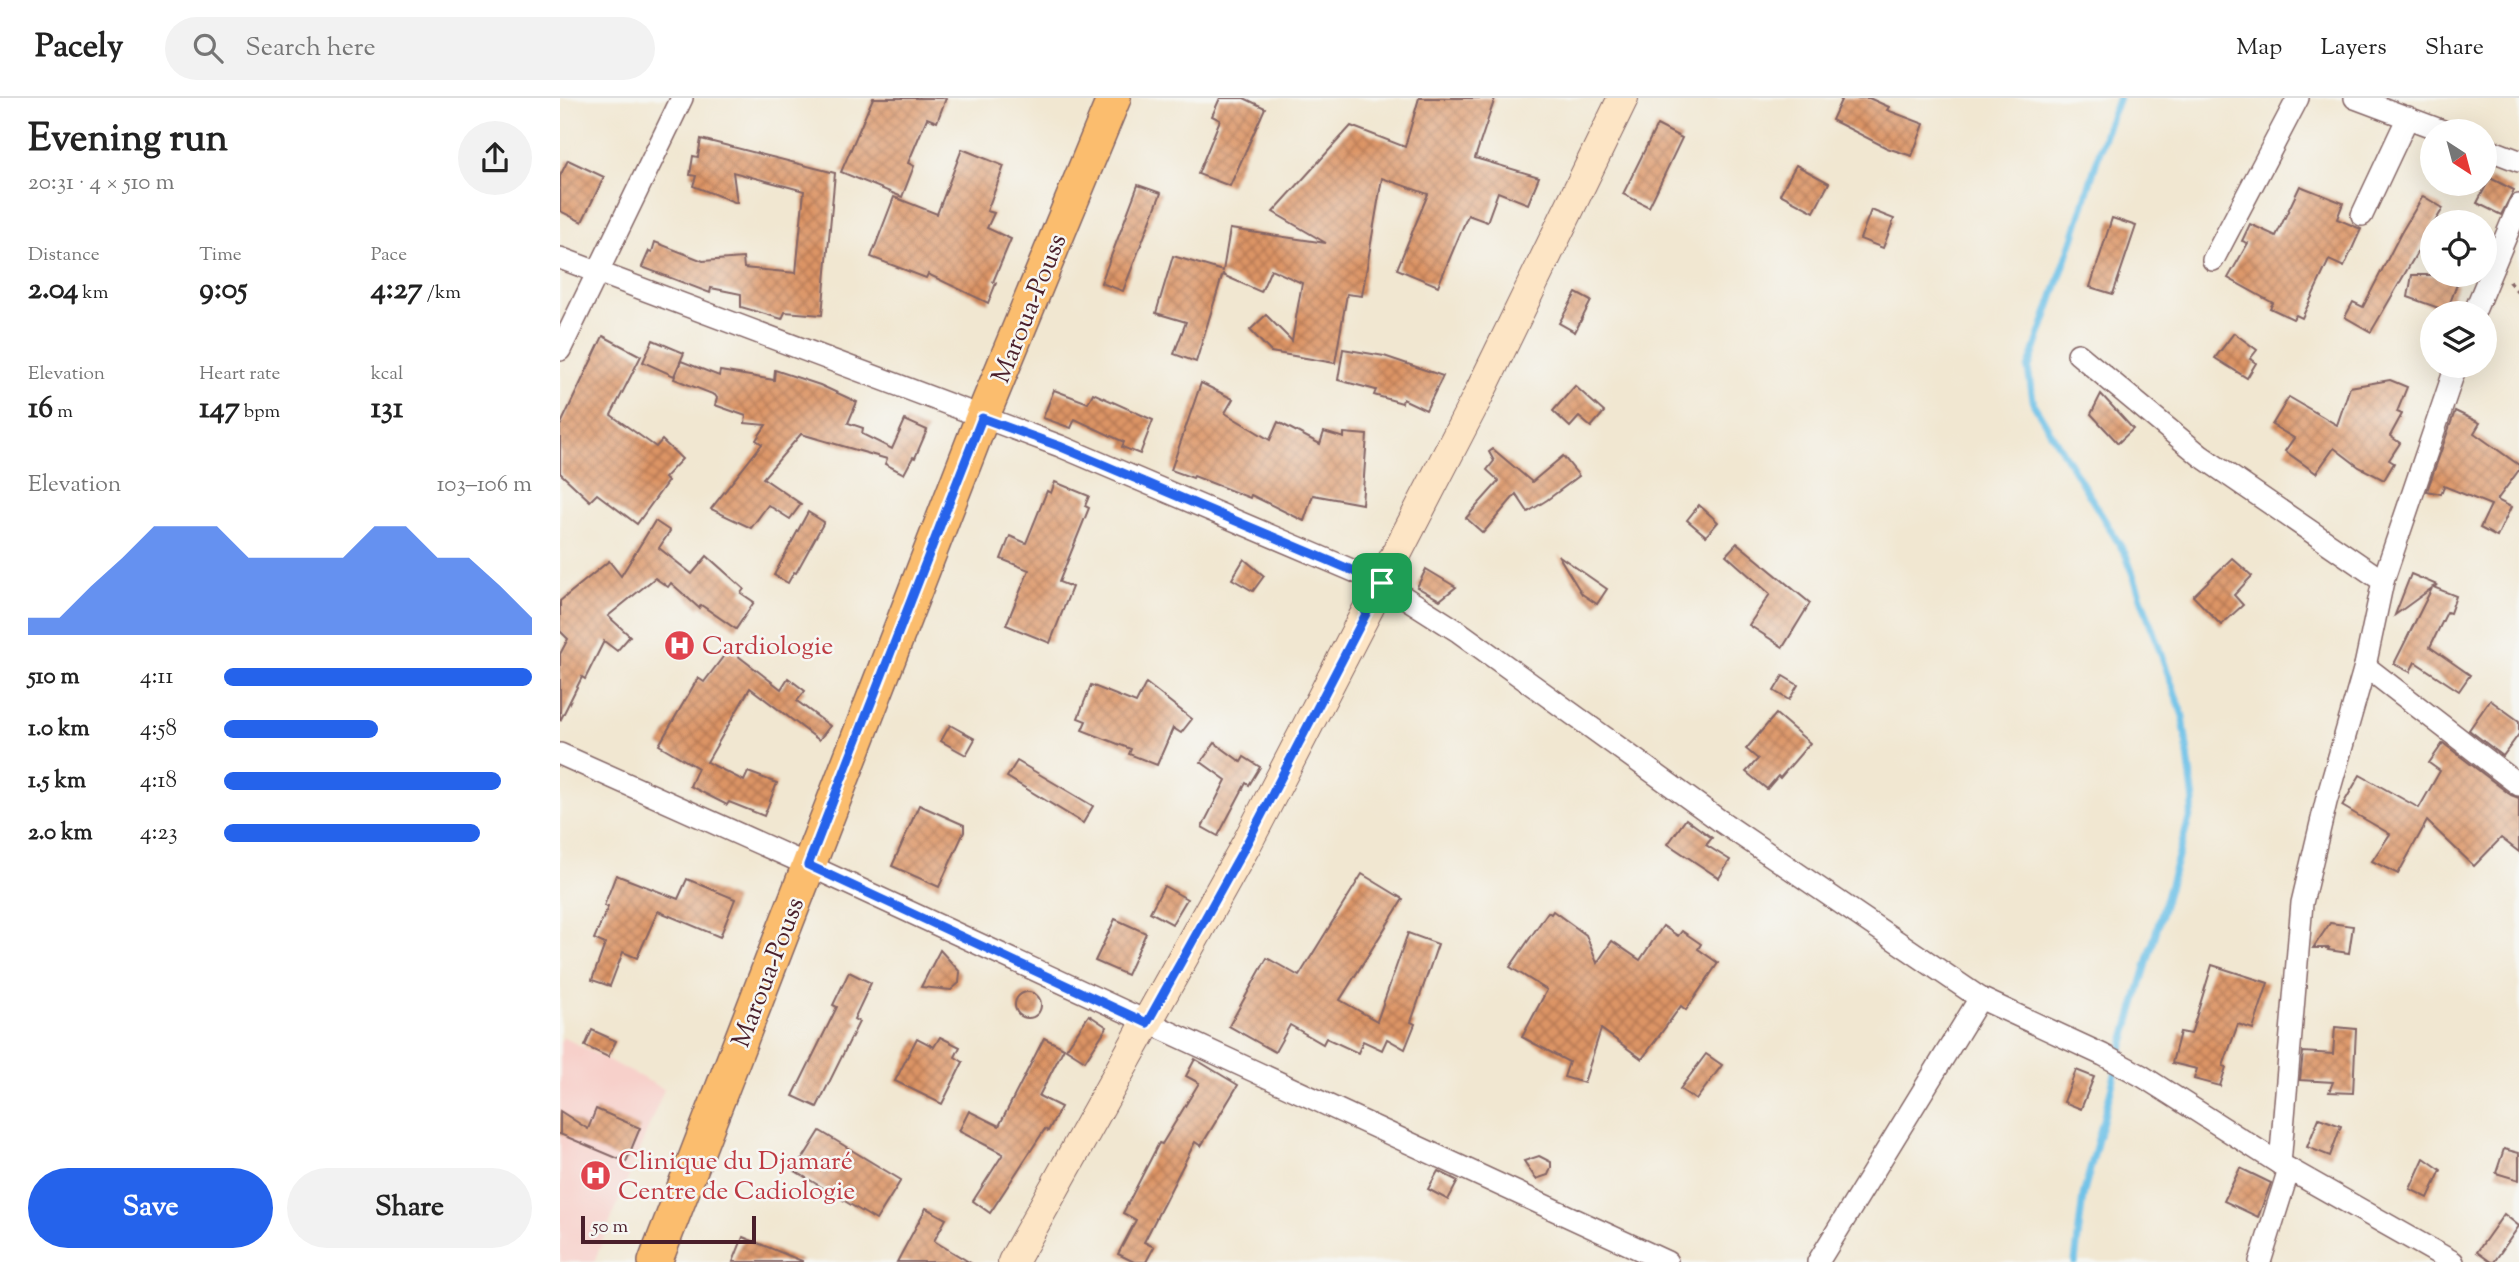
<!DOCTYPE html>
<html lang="en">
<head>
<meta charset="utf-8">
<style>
  body { margin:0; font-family:"Sorts Mill Goudy",serif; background:#f2f2f2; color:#222; height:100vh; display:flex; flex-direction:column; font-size:26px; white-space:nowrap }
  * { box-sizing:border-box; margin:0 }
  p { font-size:23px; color:#767676 }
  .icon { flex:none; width:38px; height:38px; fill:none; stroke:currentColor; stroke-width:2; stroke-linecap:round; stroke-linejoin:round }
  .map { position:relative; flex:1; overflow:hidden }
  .drawer { display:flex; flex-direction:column; background:#fff; width:560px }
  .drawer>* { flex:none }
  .needle { width:46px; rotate:144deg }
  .fabs { position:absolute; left:1860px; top:21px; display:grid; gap:14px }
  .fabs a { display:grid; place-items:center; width:77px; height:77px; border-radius:50%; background:#fff; box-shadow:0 7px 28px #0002; font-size:35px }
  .scale { position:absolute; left:21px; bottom:18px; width:175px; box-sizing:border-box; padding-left:7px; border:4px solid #4a1f2b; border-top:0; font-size:19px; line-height:24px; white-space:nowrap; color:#4a1f2b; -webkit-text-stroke:5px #f6f6f2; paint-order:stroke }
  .pin { position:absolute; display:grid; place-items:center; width:60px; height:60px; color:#fff; margin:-30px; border-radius:14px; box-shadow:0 4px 10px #0006 }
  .round { display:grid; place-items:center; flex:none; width:74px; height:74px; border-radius:37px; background:#f2f2f2 }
  .summary { display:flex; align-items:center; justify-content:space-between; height:119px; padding:0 28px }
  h1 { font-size:38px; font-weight:800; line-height:52px }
  .stats { display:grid; grid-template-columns:repeat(3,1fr); gap:10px; height:119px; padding:7px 28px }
  .stats div { display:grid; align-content:center }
  .stats b { font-size:30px; font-weight:800 }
  .stats small { font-size:19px; font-weight:400 }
  .stats p { font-size:19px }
  .chart { height:196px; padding:14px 28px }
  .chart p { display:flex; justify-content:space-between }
  .chart svg { width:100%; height:126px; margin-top:7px; fill:#2563eb; opacity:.7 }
  .cta { display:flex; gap:14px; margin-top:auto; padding:14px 28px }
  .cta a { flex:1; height:80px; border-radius:42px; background:#2563eb; color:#fff; font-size:28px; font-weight:800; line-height:80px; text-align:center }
  .cta a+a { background:#f2f2f2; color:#222 }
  ul { padding:0 28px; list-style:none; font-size:23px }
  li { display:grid; grid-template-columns:112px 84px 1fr; align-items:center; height:52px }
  li i { height:18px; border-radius:9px; background:#2563eb }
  header { display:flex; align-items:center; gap:42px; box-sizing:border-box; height:98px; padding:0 35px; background:#fff; border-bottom:2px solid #e0e0e0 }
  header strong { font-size:33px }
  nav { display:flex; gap:38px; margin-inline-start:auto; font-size:24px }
  .search { width:490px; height:63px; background:#f2f2f2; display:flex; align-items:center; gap:18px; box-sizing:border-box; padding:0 24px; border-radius:38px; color:#767676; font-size:26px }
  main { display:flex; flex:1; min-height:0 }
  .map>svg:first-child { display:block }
</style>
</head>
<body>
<header>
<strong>Pacely</strong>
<div class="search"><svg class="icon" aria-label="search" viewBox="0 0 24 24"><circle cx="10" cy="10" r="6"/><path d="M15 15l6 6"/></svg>Search here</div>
<nav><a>Map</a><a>Layers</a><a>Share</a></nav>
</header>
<main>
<section class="drawer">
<div class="summary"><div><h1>Evening run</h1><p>20:31 · 4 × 510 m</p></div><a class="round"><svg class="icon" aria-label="share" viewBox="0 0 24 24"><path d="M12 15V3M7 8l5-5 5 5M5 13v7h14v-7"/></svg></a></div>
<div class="stats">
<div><p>Distance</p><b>2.04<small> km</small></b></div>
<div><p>Time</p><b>9:05</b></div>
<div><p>Pace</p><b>4:27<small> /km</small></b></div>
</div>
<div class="stats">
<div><p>Elevation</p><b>16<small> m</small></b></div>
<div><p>Heart rate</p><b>147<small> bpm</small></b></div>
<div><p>kcal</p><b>131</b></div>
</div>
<div class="chart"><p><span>Elevation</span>103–106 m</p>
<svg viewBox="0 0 160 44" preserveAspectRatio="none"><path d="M0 44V38L10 38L20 27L30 17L40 6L50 6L60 6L70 17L80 17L90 17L100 17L110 6L120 6L130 17L140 17L150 27L160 38V44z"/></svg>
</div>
<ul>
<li><b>510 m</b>4:11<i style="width:100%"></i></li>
<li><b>1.0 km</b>4:58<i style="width:50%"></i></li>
<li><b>1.5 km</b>4:18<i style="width:90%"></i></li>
<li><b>2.0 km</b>4:23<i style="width:83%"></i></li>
</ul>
<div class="cta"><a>Save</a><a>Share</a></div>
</section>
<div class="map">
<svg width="1959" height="1164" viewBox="0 0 1959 1164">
  <defs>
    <pattern id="building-cross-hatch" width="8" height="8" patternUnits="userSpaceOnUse" patternTransform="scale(1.75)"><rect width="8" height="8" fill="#dc9465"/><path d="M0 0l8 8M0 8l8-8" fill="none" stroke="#b47853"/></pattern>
  </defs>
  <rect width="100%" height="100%" fill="#f6f6f2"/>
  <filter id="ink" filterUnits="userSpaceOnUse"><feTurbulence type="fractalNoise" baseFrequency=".0143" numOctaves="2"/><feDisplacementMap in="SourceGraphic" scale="14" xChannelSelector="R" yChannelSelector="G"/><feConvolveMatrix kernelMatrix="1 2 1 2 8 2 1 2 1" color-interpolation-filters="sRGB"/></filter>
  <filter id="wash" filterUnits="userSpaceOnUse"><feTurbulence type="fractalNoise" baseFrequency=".00686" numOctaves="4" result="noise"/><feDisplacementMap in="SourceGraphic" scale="28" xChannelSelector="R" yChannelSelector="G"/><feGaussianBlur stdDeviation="1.57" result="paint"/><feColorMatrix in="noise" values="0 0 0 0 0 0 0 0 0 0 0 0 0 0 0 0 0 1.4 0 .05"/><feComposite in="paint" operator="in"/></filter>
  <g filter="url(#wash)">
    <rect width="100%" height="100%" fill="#f1e7d1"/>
    <polygon fill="#f7d0ca" points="3,939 104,991 34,1164 0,1164 0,945"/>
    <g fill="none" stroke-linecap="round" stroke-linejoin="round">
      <polyline stroke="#6bc0e7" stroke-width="7" points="1515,1164 1523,1098 1561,954 1634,704 1623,618 1566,457 1474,307 1468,271 1514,138 1547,29 1559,0"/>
    </g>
    <g id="blocks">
      <g fill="url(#building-cross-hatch)">
        <polygon points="313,0 386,0 377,24 367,20 348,65 354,68 342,99 281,74"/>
        <polygon points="660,0 684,0 705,10 670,88 638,76 660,22 652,18"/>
        <polygon points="859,0 935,0 915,60 979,79 968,106 938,94 927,124 908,117 878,188 837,171 868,96 822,80 802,198 787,196 775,265 711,254 690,232 706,217 732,243 742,185 711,171 701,194 663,177 663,175 636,264 614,256 626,224 596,215 613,158 663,173 670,131 766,145 713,114 791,28 845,49"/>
        <polygon points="1282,0 1309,0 1329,9 1327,12 1364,26 1352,58 1327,50 1272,22"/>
        <polygon points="1097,27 1122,40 1089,109 1063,96"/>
        <polygon points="141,41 275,75 262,217 225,214 222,221 181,209 181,196 151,190 150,195 82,169 89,153 92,154 95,144 143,163 183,160 184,170 236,175 244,93 173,74 177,105 133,88 136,78 130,77 133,58 138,59"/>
        <polygon points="402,51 444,68 427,113 434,115 427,130 451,141 433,184 436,185 428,205 368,176 366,180 311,159 334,99 377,116"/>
        <polygon points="8,62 44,79 22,124 0,113 0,78"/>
        <polygon points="1236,67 1269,85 1254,114 1220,96"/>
        <polygon points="1930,80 1954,92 1941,117 1917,105"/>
        <polygon points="578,87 601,95 563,193 541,185"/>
        <polygon points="1740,88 1783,105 1777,121 1801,131 1784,169 1769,162 1742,220 1736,217 1733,221 1710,210 1713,205 1668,180 1688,145 1682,143 1690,126 1716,138"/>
        <polygon points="1863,98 1883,110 1811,234 1785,219 1793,204 1803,209 1841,135"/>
        <polygon points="1311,112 1334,121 1323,150 1300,141"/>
        <polygon points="1552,120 1576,128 1553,196 1530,189"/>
        <polygon points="1852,177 1873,177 1897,186 1887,213 1848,199"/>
        <polygon points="1016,195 1031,203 1015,234 999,225"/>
        <polygon points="1674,235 1697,252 1690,261 1696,265 1687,280 1655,260"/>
        <polygon points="43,238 81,258 51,317 96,349 102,342 122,361 104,380 108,383 77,426 37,396 30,403 0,375 0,328"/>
        <polygon points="93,242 124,255 114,278 83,264"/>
        <polygon points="783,251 824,258 883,278 866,312 843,301 842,305 814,297 816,292 778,282"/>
        <polygon points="121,263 159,278 160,273 214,282 215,272 260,287 297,304 288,325 303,330 302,336 332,351 345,322 367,332 355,360 353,359 344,376 325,366 327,361 241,336 203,380 241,406 230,421 208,407 191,430 151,411 202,346 196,342 206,327 185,325 186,318 155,307 157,300 155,297 114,281"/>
        <polygon points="1830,282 1847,289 1837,314 1842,316 1830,338 1840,345 1829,362 1834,365 1824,382 1799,369 1774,350 1756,375 1725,353 1734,340 1712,327 1729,299 1777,327 1790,289"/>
        <polygon points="641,285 673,301 665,315 710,342 718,324 760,346 764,334 784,340 784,335 807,337 802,406 753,397 744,423 691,397 690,400 634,378 633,380 611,372"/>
        <polygon points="1015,288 1044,314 1031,329 1019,319 1010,329 993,313"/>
        <polygon points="494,292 528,305 533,295 593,322 580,356 562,349 564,344 515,321 511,330 483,320"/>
        <polygon points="1541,296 1573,331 1558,345 1531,316"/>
        <polygon points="1895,313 1920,325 1914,335 1959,367 1959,372 1937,402 1951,409 1937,439 1920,430 1931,407 1884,388 1881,396 1867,393"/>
        <polygon points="933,351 972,384 1003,358 1019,378 987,402 968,414 956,396 923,435 906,420 939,383 927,372 934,363 929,354"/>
        <polygon points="495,384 529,398 525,408 529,410 499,484 512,489 490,545 446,527 469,472 441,461 450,438 466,445 487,393 491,395"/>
        <polygon points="1139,407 1158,424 1146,438 1127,422"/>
        <polygon points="248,414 264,424 236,475 234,474 228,485 214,477"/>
        <polygon points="95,423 110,433 99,450 132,476 147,458 184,491 181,495 194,504 176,531 141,507 139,510 111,485 108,489 95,480 48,518 70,538 57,553 44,543 25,581 22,579 0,623 0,556 8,541 0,533 0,503 49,463 61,478"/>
        <polygon points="1177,445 1250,505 1223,549 1189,527 1210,496 1166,457"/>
        <polygon points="998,457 1047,491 1037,506 1022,496"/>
        <polygon points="1672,460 1692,478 1674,497 1683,507 1661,527 1633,498"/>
        <polygon points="684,461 704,478 693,493 672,481"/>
        <polygon points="866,471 896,489 880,502 857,489"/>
        <polygon points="1851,476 1877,487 1873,489 1896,498 1890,515 1887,514 1870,549 1910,577 1899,593 1855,564 1850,574 1834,566 1872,490 1835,517"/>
        <polygon points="169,551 221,591 228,580 245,593 237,603 270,628 259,642 190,590 147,664 184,683 188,674 217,685 204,718 169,704 167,707 130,688 138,670 99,647 138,580 144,584"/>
        <polygon points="1223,578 1238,587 1229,602 1214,593"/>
        <polygon points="586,585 632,621 621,635 613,630 597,667 569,656 571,651 522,632 526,623 518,620 531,587 576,605"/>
        <polygon points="1930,602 1959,623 1959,636 1943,658 1909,632"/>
        <polygon points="1216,616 1250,645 1220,680 1218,678 1207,691 1186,674 1198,661 1186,651"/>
        <polygon points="390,627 415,641 406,657 381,643"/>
        <polygon points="655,645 681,664 684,659 700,669 689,687 686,685 658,738 642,729 666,682 641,664"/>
        <polygon points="1883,645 1951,697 1959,700 1959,754 1941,740 1914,768 1867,723 1838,776 1812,763 1830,736 1782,708 1800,677 1859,710 1880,673 1869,665"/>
        <polygon points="457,663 533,708 523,725 447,679"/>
        <polygon points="359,707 404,727 404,734 379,789 332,768"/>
        <polygon points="1126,721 1152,740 1146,747 1170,762 1159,780 1108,746"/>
        <polygon points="802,776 843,801 780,902 817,923 848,835 878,846 851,924 855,926 845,951 827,941 822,952 803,943 798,955 766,940 763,946 730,927 715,954 669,928 707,860 739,878"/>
        <polygon points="56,777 118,801 127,781 175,801 160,839 98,813 77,860 63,854 50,888 32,882 45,846 34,841 48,809 44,808"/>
        <polygon points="604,788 627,801 612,826 590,814"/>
        <polygon points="993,813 1026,837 1037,865 1052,843 1080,862 1103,828 1118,838 1122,833 1141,846 1138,851 1158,865 1126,912 1121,908 1082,961 1041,931 1024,985 1004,979 1009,964 962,939 987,892 950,869 988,814 991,816"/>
        <polygon points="555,821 586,835 567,877 535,863"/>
        <polygon points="1770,825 1793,828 1789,855 1768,852 1769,850 1753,850"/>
        <polygon points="380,852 400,874 399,885 391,892 361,889"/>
        <polygon points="1652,867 1708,885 1693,931 1678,926 1663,968 1666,969 1660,988 1634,981 1637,971 1612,965 1620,934 1631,936"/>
        <polygon points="289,874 311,885 294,921 299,924 257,1009 233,998 277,909 273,907"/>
        <circle cx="468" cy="907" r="13"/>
        <polygon points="529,917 547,929 525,963 506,951"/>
        <polygon points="1775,929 1796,931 1793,995 1769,994 1773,984 1740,982 1743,954 1773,956"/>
        <polygon points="32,932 56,943 48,959 25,948"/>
        <polygon points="380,939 400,949 395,959 403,964 382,1006 335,983 357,940 374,949"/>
        <polygon points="484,940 504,950 479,998 501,1009 488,1033 485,1031 430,1115 413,1103 443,1056 399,1033 409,1013 439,1028"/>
        <polygon points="1146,956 1162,967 1136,1002 1120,991"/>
        <polygon points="635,961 678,987 641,1048 635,1044 584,1144 594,1149 586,1164 574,1164 558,1156 576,1122 563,1115 599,1045 602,1046 639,985 626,978"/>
        <polygon points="1516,972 1534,979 1521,1011 1504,1004"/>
        <polygon points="36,1011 80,1030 66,1064 0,1036 0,1013 28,1031"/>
        <polygon points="1759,1020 1781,1028 1770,1058 1747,1049"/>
        <polygon points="260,1033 341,1082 316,1122 235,1073"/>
        <polygon points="1944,1051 1959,1055 1959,1082 1936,1075"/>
        <polygon points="979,1058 991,1064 991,1070 988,1077 976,1081 964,1063"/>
        <polygon points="1864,1060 1881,1072 1868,1100 1850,1091"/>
        <polygon points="1680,1070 1711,1085 1698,1119 1664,1103"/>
        <polygon points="878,1073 898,1083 888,1102 868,1091"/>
        <polygon points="366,1110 386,1121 374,1143 409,1164 337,1164"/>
        <polygon points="1944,1116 1959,1128 1934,1164 1931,1164 1917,1154"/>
        <polygon points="183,1139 242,1163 242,1164 173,1164"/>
      </g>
    </g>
  </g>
  <g filter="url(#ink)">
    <use href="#blocks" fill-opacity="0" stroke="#846565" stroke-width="2"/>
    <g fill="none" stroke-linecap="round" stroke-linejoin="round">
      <defs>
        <g id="minor">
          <polyline points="1795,0 1883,33"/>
          <polyline points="1925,50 1959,63"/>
          <polyline points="1802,117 1848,19"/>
          <polyline points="0,160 500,348 822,485 899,534 1159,722 1420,900 1543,957 1582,978 1720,1066 1893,1164"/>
          <polyline points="1653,162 1738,0"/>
          <polyline points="1914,215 1959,107"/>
          <polyline points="0,252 122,0"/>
          <polyline points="1518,256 1641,358 1823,483 1805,568 1766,704 1742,805 1720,1066"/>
          <polyline points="1823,483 1896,268"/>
          <polyline points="1805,568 1959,687"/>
          <polyline points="0,656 248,767 1107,1164"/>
          <polyline points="1258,1164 1420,900"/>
          <polyline points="1700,1164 1729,1071"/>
        </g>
        <polyline id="secondary" points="453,1164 687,745 917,300 1063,0"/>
        <polyline id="primary" points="95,1164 422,320 554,0"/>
      </defs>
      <use href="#minor" stroke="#846565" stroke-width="24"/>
      <use href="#secondary" stroke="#846565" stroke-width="32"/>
      <use href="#primary" stroke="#846565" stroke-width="36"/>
      <polyline stroke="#846565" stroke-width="4.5" stroke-dasharray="5 5" stroke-linecap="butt" points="1949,183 1959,194"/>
      <use href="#minor" stroke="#fff" stroke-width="21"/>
      <use href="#secondary" stroke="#fde5c5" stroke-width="30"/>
      <use href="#primary" stroke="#fbbd6e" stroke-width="33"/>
    </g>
  </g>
  <g fill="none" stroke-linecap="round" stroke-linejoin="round" filter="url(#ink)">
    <defs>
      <polygon id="route" points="422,320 499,348 822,485 687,745 587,925 248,767"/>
    </defs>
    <use href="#route" stroke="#fff" stroke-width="14"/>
    <use href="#route" stroke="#2563eb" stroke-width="9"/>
  </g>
  <defs>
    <symbol id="hospital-disc" viewBox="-11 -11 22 22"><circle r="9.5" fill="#e0444e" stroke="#f6f6f2"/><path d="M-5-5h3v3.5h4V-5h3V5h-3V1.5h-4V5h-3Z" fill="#fff"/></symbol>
  </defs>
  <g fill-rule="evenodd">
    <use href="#hospital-disc" x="102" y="530" width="35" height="35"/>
    <use href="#hospital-disc" x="18" y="1060" width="35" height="35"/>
  </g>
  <g text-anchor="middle" stroke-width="5" stroke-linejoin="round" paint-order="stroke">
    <g font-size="26" fill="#4a1f2b" stroke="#f6f6f2">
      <text transform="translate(468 210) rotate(-68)" y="9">Maroua-Pouss</text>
      <text transform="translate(207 874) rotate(-69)" y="9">Maroua-Pouss</text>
    </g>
    <g font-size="26" fill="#be3a42" stroke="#f6f6f2" text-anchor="start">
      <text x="142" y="556">Cardiologie</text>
      <text x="58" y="1071">Clinique du Djamaré<tspan x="58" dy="30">Centre de Cadiologie</tspan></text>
    </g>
  </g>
</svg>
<div class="fabs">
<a><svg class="needle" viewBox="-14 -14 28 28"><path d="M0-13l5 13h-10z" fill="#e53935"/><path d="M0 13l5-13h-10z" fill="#767676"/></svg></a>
<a><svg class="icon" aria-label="locate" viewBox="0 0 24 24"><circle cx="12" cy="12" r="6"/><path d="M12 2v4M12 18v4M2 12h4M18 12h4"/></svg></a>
<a><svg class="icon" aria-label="layers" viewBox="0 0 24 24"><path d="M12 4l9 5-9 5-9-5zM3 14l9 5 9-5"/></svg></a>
</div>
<div class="scale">50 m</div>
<div class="pin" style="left:822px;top:485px;background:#1e9e55"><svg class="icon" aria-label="arrive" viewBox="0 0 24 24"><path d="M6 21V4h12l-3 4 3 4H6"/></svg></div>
</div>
</main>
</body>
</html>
